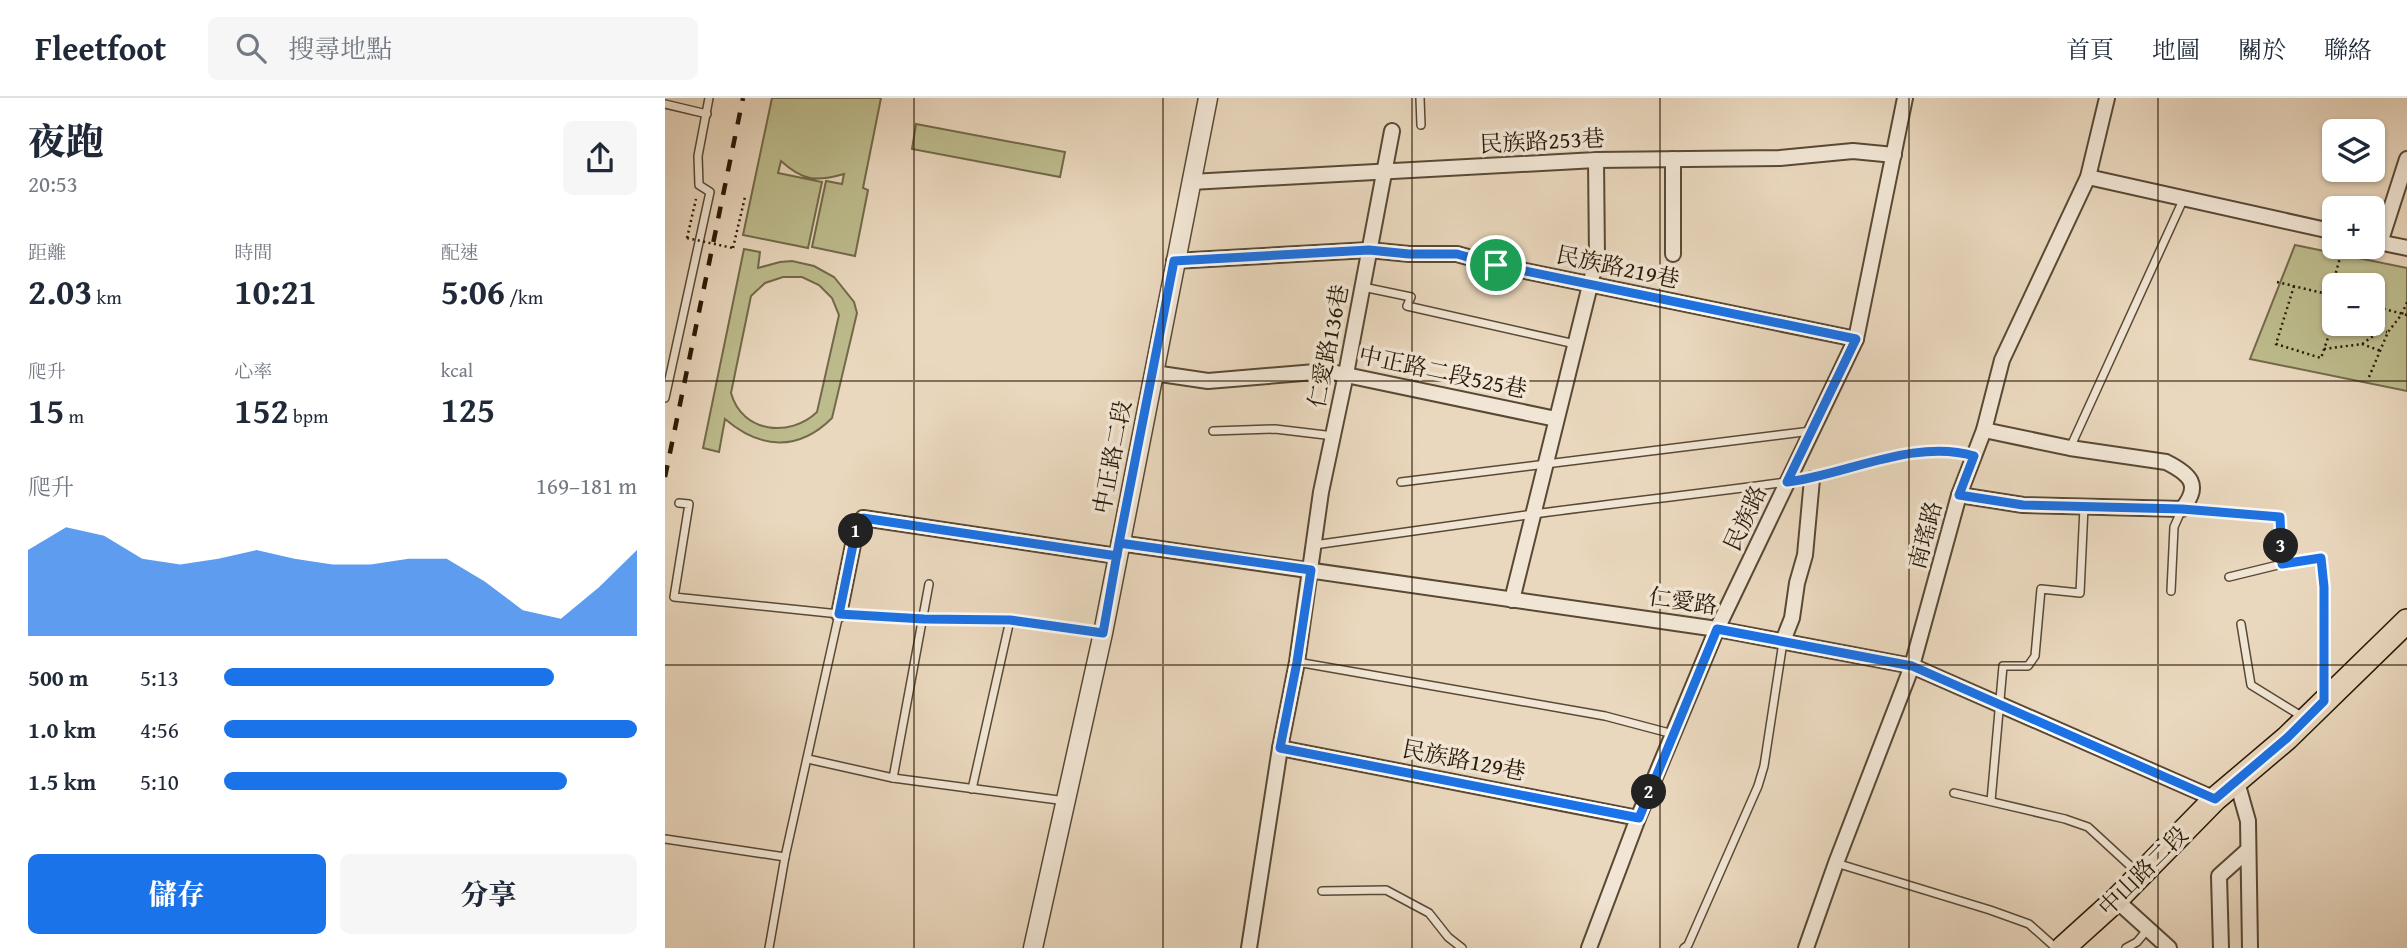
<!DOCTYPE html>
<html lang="zh-TW">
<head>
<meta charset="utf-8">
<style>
  body { margin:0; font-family:"Gentium Book Plus","Noto Serif TC",serif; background:#f6f6f7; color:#1f2937; height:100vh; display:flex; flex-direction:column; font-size:26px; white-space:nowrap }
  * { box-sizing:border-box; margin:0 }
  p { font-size:23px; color:#747a83 }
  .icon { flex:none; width:38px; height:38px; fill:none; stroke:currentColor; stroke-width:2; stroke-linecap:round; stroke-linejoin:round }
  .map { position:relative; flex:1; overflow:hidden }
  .drawer { display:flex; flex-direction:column; background:#fff; width:665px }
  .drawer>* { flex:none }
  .tools { position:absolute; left:1657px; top:21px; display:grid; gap:14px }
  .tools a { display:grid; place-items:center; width:63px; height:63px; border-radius:10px; background:#fff; box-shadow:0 2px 5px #0004; font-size:35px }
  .pin { position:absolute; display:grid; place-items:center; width:60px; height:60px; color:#fff; margin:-30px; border:4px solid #fff; border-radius:50%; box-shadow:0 2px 7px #0007 }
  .km { position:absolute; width:35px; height:35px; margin:-18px; border-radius:50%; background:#222; color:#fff; font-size:19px; line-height:35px; text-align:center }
  .round { display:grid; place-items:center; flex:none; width:74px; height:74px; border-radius:10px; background:#f6f6f7 }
  .headline { display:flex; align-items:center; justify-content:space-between; height:119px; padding:0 28px }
  h1 { font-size:38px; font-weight:800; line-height:52px }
  .figures { display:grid; grid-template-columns:repeat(3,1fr); gap:10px; height:119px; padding:7px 28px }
  .figures div { display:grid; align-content:center }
  .figures b { font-size:35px; font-weight:800 }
  .figures small { font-size:19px; font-weight:400 }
  .figures p { font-size:19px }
  .chart { height:196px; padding:14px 28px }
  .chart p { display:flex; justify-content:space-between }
  .chart svg { width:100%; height:126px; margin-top:7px; fill:#1a73e8; opacity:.7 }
  .action { display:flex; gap:14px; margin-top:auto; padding:14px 28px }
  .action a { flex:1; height:80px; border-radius:10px; background:#1a73e8; color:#fff; font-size:28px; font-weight:800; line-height:80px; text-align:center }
  .action a+a { background:#f6f6f7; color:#1f2937 }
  ul { padding:0 28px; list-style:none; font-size:23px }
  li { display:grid; grid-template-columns:112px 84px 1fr; align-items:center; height:52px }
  li i { height:18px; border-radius:9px; background:#1a73e8 }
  header { display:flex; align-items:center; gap:42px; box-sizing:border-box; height:98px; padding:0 35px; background:#fff; border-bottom:2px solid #e0e1e3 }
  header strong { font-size:33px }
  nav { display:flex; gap:38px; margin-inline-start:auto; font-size:24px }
  .search { width:490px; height:63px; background:#f6f6f7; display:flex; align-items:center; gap:18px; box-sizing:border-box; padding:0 24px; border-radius:10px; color:#747a83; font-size:26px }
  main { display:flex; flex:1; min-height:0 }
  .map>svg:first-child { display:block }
</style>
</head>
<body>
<header>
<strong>Fleetfoot</strong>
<div class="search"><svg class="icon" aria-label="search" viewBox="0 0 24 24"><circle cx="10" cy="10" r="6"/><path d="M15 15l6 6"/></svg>搜尋地點</div>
<nav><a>首頁</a><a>地圖</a><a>關於</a><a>聯絡</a></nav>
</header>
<main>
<section class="drawer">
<div class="headline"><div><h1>夜跑</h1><p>20:53</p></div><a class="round"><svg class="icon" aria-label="share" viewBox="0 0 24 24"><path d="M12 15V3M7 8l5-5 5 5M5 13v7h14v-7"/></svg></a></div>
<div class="figures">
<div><p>距離</p><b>2.03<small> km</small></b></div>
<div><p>時間</p><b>10:21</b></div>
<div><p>配速</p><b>5:06<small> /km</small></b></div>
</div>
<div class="figures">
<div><p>爬升</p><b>15<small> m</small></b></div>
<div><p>心率</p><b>152<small> bpm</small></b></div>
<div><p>kcal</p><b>125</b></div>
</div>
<div class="chart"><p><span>爬升</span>169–181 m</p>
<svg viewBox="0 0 160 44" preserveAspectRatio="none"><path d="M0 44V14L10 6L20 9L30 17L40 19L50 17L60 14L70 17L80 19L90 19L100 17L110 17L120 25L130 35L140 38L150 27L160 14V44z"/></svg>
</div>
<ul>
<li><b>500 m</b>5:13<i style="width:80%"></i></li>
<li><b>1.0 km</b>4:56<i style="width:100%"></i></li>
<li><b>1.5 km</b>5:10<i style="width:83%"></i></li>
</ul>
<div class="action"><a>儲存</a><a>分享</a></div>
</section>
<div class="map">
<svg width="1742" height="850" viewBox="0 0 1742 850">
  <rect width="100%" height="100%" fill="#ead8be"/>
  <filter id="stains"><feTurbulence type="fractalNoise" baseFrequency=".00286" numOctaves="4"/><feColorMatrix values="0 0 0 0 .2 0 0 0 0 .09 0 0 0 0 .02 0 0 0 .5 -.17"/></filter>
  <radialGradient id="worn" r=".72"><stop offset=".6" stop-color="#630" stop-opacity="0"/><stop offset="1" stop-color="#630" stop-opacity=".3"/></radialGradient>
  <g fill="#bdbc8d" stroke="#736a4a" stroke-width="2" fill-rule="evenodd">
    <path d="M107 0H216L198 90 203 92 190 158 147 149 161 83 177 86 179 76C151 84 138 83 116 63L113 75 157 84 143 150 78 137Z"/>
    <polygon points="251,26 400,54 395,79 247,51"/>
    <path d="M1630 147 1742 170V293L1585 261ZM1670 187H1708V226H1670Z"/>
    <path d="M79 151 95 154 93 170 115 164 127 163 149 168 169 179 189 204 192 215 167 320C133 354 95 351 60 321L54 354 38 350ZM118 179H137L154 187 167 200 174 217 152 314C125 340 77 335 66 295L86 198 100 185Z"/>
  </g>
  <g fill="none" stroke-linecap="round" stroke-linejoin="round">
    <defs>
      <g id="service">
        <polyline points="755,0 756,27"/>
        <polyline points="0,6 42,16"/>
        <polyline points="698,189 746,199 742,208 910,246"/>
        <polyline points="0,300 45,94 34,87 33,58 44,0"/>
        <polyline points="548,333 610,331 669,338"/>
        <polyline points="1405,350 1519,100"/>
        <polyline points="736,384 1146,333"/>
        <polyline points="14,405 24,406 9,499 174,516 259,521 345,522 438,535"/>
        <path d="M649 447C723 437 796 426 869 416 960 404 1052 394 1143 381 1197 373 1253 340 1309 358"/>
        <polyline points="1617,466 1656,460 1659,489 1659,595"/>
        <polyline points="1506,493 1509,429 1517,411 1615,419 1617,466 1564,479"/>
        <polyline points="1576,526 1586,587 1638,619"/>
        <polyline points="632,564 940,618 1008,636"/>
        <polyline points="143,661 228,680 401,703"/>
        <polyline points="228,680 264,486"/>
        <polyline points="307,691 345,522"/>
        <polyline points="1289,695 1400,721 1423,729 1473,775"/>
        <polyline points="1326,703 1338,568 1363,568 1370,558 1376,491 1415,495 1419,409"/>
        <polyline points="0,741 120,759"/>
        <polyline points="1171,765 1325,812 1364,826 1391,850"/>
        <polyline points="657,793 721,792 764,815 783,839 797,850"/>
        <polyline points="104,850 120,759 174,516"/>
        <polyline points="1019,850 1023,847 1093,688 1099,668 1118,544"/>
        <polyline points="1461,850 1472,844 1482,832"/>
      </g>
      <g id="minor">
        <polyline points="1423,79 1670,134"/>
        <polyline points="526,84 931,62 1115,60 1188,53 1229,57"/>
        <polyline points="1708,143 1742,150"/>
        <polyline points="1715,145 1742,61"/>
        <polyline points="1008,156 1008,61"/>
        <polyline points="509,163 704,152 744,156 792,156 831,167 1191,241"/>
        <polyline points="489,275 543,283 662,273 891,321"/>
        <path d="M1294 397 1358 407 1517 411C1537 387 1525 376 1501 364L1405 350 1319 332"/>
        <polyline points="454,445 1052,531 1247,568 1550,701"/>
        <polyline points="847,502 932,159 931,62"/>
        <polyline points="174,516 192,427 198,420 452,458"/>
        <polyline points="1118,543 1127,520 1132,485 1140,457 1147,381"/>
        <polyline points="615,650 973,720"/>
        <polyline points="1572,684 1583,723 1585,850"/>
        <polyline points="1451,802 1504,850"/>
        <polyline points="584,850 615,650 632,564 656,394 681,276 727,33"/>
        <polyline points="924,850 973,720 1052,531 1191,241 1240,0"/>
        <polyline points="1141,850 1171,765 1247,568 1294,397 1319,332 1337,262 1423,79 1442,0"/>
        <polyline points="1556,850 1554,778 1583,752"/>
      </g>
      <polyline id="tertiary" points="368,850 438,535 543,0"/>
      <polyline id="primary" points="1398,850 1451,802 1550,701 1622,640 1742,523"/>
    </defs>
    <use href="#service" stroke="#594934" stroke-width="10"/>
    <use href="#minor" stroke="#594934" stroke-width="18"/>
    <use href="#tertiary" stroke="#594934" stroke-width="21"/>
    <use href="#primary" stroke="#291906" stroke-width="26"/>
    <g stroke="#291906" stroke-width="2.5" stroke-dasharray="2 3.5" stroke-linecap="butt">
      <polyline points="22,140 31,101"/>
      <polyline points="68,150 80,99"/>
      <polyline points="1612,184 1670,198"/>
      <polyline points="1629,188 1611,246 1656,260 1667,228 1698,233 1705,229 1706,226"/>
      <polyline points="1665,196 1676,156"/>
      <polyline points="1708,208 1742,217"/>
      <polyline points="1708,218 1710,209"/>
      <polyline points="1697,246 1716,253"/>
      <polyline points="1659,251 1697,246 1714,234 1722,234"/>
      <polyline points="1704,279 1723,234 1737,216 1742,204"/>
    </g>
    <use href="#service" stroke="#f1e6d5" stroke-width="7"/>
    <use href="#minor" stroke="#f1e6d5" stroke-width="14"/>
    <use href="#tertiary" stroke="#f1e6d5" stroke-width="18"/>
    <use href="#primary" stroke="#ead8be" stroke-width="23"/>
    <polyline stroke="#291906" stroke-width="4.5" stroke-dasharray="12 12" stroke-linecap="butt" points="0,379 78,0"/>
    <polyline stroke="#291906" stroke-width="2.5" stroke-dasharray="2 3.5" stroke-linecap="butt" points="22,140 68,150"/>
  </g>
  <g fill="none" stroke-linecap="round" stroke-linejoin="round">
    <defs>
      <path id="route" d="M831 167 792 156H744L704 152 509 163 454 445 438 535 345 522 259 521 174 516 192 427 198 420 452 458 454 445 646 472 632 564 615 650 974 720 1052 531 1247 568 1550 701 1622 640 1659 603V489L1656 460 1617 466 1615 419 1517 411 1358 407 1294 397 1309 358C1250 340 1180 377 1122 384L1191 241 831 167"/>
    </defs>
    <use href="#route" stroke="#fff" stroke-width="14"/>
    <use href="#route" stroke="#1a73e8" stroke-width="9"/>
  </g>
  <path fill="none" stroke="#291906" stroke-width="2" stroke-opacity="0.55" d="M249 0V850M498 0V850M747 0V850M995 0V850M1244 0V850M1493 0V850M0 283H1742M0 567H1742"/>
  <g text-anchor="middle" stroke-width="7" stroke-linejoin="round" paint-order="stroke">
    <g font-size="23" fill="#291906" stroke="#f1e6d5">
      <text transform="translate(877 43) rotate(-3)" y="8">民族路253巷</text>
      <text transform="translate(953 169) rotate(12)" y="8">民族路219巷</text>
      <text transform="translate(663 248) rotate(-79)" y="8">仁愛路136巷</text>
      <text transform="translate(778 274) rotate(12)" y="8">中正路二段525巷</text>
      <text transform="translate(447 359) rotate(-79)" y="8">中正路二段</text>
      <text transform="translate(1080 420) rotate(-65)" y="8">民族路</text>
      <text transform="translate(1260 437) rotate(-75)" y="8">南瑤路</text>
      <text transform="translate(1018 503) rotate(8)" y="8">仁愛路</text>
      <text transform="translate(799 662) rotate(11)" y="8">民族路129巷</text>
      <text transform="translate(1478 773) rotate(-45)" y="8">中山路二段</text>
    </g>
  </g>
  <rect width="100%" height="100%" filter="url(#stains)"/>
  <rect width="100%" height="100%" fill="url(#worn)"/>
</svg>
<div class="tools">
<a><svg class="icon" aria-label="layers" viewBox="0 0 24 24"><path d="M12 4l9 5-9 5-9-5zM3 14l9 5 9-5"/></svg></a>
<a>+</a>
<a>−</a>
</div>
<div class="pin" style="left:831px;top:167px;background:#1e9e55"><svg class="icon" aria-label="arrive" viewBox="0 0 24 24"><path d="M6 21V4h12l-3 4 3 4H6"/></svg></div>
<b class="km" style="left:191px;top:433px">1</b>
<b class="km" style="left:984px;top:694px">2</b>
<b class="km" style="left:1616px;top:448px">3</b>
</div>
</main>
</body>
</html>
